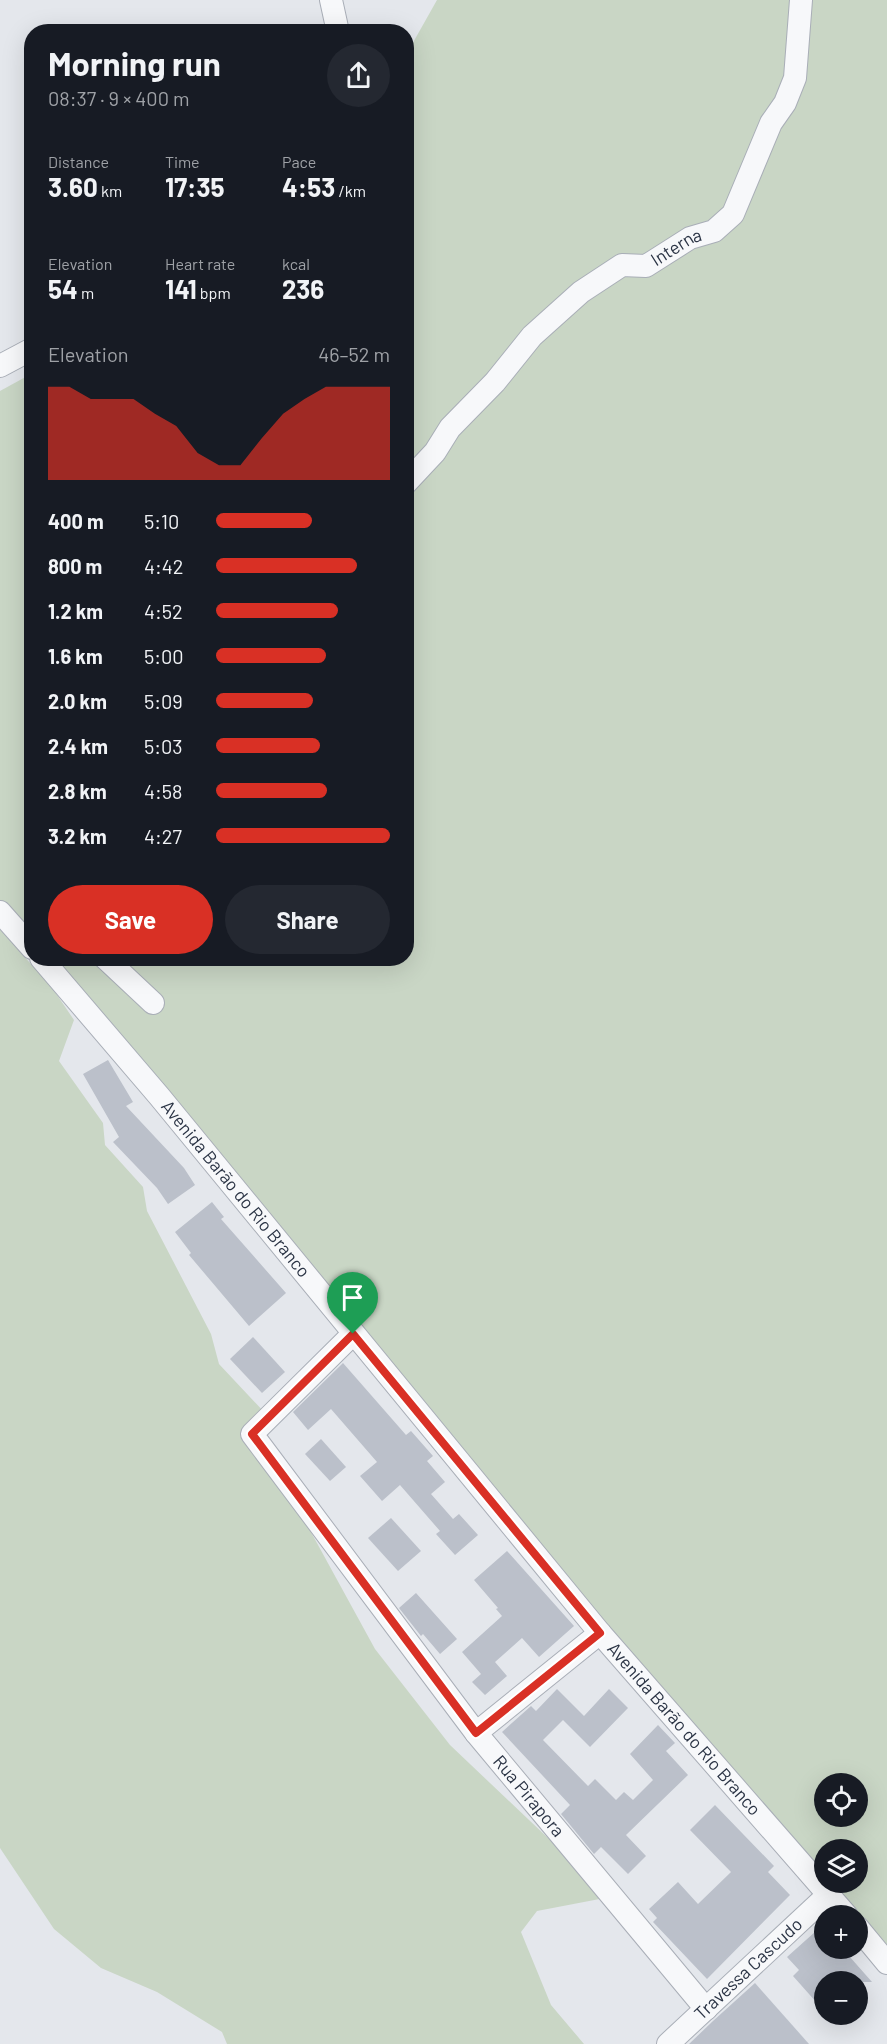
<!DOCTYPE html>
<html lang="en">
<head>
<meta charset="utf-8">
<style>
  body { margin:0; font-family:Barlow,sans-serif; background:#242831; color:#f1f3f6; height:100vh; display:flex; flex-direction:column; font-size:22px; white-space:nowrap }
  * { box-sizing:border-box; margin:0 }
  p { font-size:20px; color:#9ea1a6 }
  .icon { flex:none; width:33px; height:33px; fill:none; stroke:currentColor; stroke-width:2; stroke-linecap:round; stroke-linejoin:round }
  .map { position:relative; flex:1; overflow:hidden }
  .side { position:absolute; left:24px; top:24px; width:390px; height:942px; display:flex; flex-direction:column; background:#171b24; border-radius:24px; box-shadow:0 6px 24px #0002 }
  .side>* { flex:none }
  .buttons { position:absolute; left:814px; top:1773px; display:grid; gap:12px }
  .buttons a { display:grid; place-items:center; width:54px; height:54px; border-radius:50%; background:#171b24; box-shadow:0 6px 24px #0002; font-size:30px }
  .pin { position:absolute; display:grid; place-items:center; width:51px; height:51px; color:#fff; margin:-62px -26px; border-radius:50% 50% 50% 0; rotate:-45deg; box-shadow:0 0 6px #0007 }
  .pin .icon { rotate:45deg }
  .round { display:grid; place-items:center; flex:none; width:63px; height:63px; border-radius:32px; background:#242831 }
  .headline { display:flex; align-items:center; justify-content:space-between; height:102px; padding:0 24px }
  h1 { font-size:33px; font-weight:700; line-height:45px }
  .figures { display:grid; grid-template-columns:repeat(3,1fr); gap:9px; height:102px; padding:6px 24px }
  .figures div { display:grid; align-content:center }
  .figures b { font-size:26px; font-weight:700 }
  .figures small { font-size:16px; font-weight:400 }
  .figures p { font-size:16px }
  .chart { height:168px; padding:12px 24px }
  .chart p { display:flex; justify-content:space-between }
  .chart svg { width:100%; height:108px; margin-top:6px; fill:#d93025; opacity:.7 }
  .button { display:flex; gap:12px; margin-top:auto; padding:12px 24px }
  .button a { flex:1; height:69px; border-radius:36px; background:#d93025; color:#fff; font-size:24px; font-weight:700; line-height:69px; text-align:center }
  .button a+a { background:#242831; color:#f1f3f6 }
  ul { padding:0 24px; list-style:none; font-size:20px }
  li { display:grid; grid-template-columns:96px 72px 1fr; align-items:center; height:45px }
  li i { height:15px; border-radius:8px; background:#d93025 }
  .map>svg:first-child { display:block }
</style>
</head>
<body>
<div class="map">
<svg width="887" height="2044" viewBox="0 0 887 2044">
  <rect width="100%" height="100%" fill="#e4e7ec"/>
  <g fill="#c9d6c5" fill-rule="evenodd">
    <path d="M437 0H887V1956L858 1922V1916L852 1915 47 959 406 958V55ZM825 1784H858V1816H825ZM825 1850H858V1882H825Z"/>
    <polygon points="31,374 31,941 0,905 0,391"/>
    <polygon points="0,929 53,989 74,1020 59,1061 103,1123 105,1145 143,1187 147,1211 211,1334 219,1364 265,1413 243,1436 289,1492 375,1649 450,1745 610,1897 537,1911 521,1932 551,2005 584,2044 227,2044 222,2032 157,1992 101,1968 54,1929 0,1848"/>
  </g>
  <g fill="#bbc0ca">
    <polygon points="108,1060 133,1102 126,1106 184,1168 195,1185 168,1204 157,1188 113,1142 119,1137 83,1074"/>
    <polygon points="212,1202 224,1217 221,1219 286,1293 249,1326 189,1255 191,1253 175,1232"/>
    <polygon points="253,1337 285,1372 262,1393 230,1359"/>
    <polygon points="343,1363 406,1435 411,1431 433,1456 427,1461 445,1482 431,1494 453,1519 459,1514 478,1535 455,1555 436,1534 440,1531 400,1485 382,1501 360,1476 377,1462 331,1409 308,1430 293,1412"/>
    <polygon points="321,1439 346,1467 330,1481 305,1454"/>
    <polygon points="391,1518 421,1551 398,1571 368,1538"/>
    <polygon points="507,1551 574,1626 539,1657 522,1638 495,1662 507,1676 485,1695 472,1682 481,1674 462,1652 502,1616 496,1609 498,1608 474,1580"/>
    <polygon points="416,1593 457,1639 440,1654 423,1634 421,1636 399,1608"/>
    <polygon points="557,1689 584,1716 609,1689 628,1708 590,1747 563,1720 543,1740 588,1786 595,1779 616,1800 624,1792 633,1800 653,1780 630,1754 658,1725 675,1743 666,1751 688,1775 626,1835 646,1856 628,1874 601,1847 594,1854 561,1814 570,1805 502,1732 531,1706 536,1711"/>
    <polygon points="715,1805 774,1866 768,1872 790,1895 707,1979 653,1922 657,1918 649,1909 678,1882 698,1904 731,1872 690,1830"/>
    <polygon points="825,1923 825,1948 842,1948 872,1982 825,1982 825,2012 793,1976 799,1970 787,1957"/>
    <polygon points="755,1983 809,2044 689,2044 713,2021"/>
  </g>
  <g fill="none" stroke-linecap="round" stroke-linejoin="round">
    <defs>
      <g id="minor">
        <polyline points="331,0 338,32"/>
        <polyline points="0,366 32,349"/>
        <path id="s1" d="M406 483 435 452 450 428 495 382 532 336 581 292 622 265 646 266 690 238 714 231 733 214 771 123 785 103 795 78 801 0"/>
        <polyline points="0,912 32,948"/>
        <path id="s2" d="M41 958 159 1096 600 1633 847 1916"/>
        <polyline points="105,958 153,1003"/>
        <path id="s3" d="M353 1334 252 1434 476 1733 706 2009"/>
        <polyline points="476,1733 600,1633"/>
        <polyline points="858,1928 887,1963"/>
        <path id="s4" d="M668 2044 829 1894"/>
      </g>
    </defs>
    <use href="#minor" stroke="#a9aeb7" stroke-width="24"/>
    <use href="#minor" stroke="#f7f8fa" stroke-width="22"/>
  </g>
  <g fill="none" stroke-linecap="round" stroke-linejoin="round">
    <defs>
      <polygon id="route" points="353,1334 600,1633 476,1733 252,1434"/>
    </defs>
    <use href="#route" stroke="#fff" stroke-width="12"/>
    <use href="#route" stroke="#d93025" stroke-width="8"/>
  </g>
  <g text-anchor="middle" stroke-width="6" stroke-linejoin="round" paint-order="stroke">
    <g font-size="18" fill="#2b3445" stroke="#f4f6f9">
      <text dy="6" stroke="none"><textPath href="#s1" startOffset="369">Interna</textPath></text>
      <text dy="6" stroke="none"><textPath href="#s2" startOffset="302">Avenida Barão do Rio Branco</textPath></text>
      <text dy="6" stroke="none"><textPath href="#s2" startOffset="1004">Avenida Barão do Rio Branco</textPath></text>
      <text dy="6" stroke="none"><textPath href="#s3" startOffset="598">Rua Pirapora</textPath></text>
      <text dy="6" stroke="none"><textPath href="#s4" startOffset="110">Travessa Cascudo</textPath></text>
    </g>
  </g>
</svg>
<div class="buttons">
<a><svg class="icon" aria-label="locate" viewBox="0 0 24 24"><circle cx="12" cy="12" r="6"/><path d="M12 2v4M12 18v4M2 12h4M18 12h4"/></svg></a>
<a><svg class="icon" aria-label="layers" viewBox="0 0 24 24"><path d="M12 4l9 5-9 5-9-5zM3 14l9 5 9-5"/></svg></a>
<a>+</a>
<a>−</a>
</div>
<div class="pin" style="left:353px;top:1334px;background:#1e9e55"><svg class="icon" aria-label="arrive" viewBox="0 0 24 24"><path d="M6 21V4h12l-3 4 3 4H6"/></svg></div>
<section class="side">
<div class="headline"><div><h1>Morning run</h1><p>08:37 · 9 × 400 m</p></div><a class="round"><svg class="icon" aria-label="share" viewBox="0 0 24 24"><path d="M12 15V3M7 8l5-5 5 5M5 13v7h14v-7"/></svg></a></div>
<div class="figures">
<div><p>Distance</p><b>3.60<small> km</small></b></div>
<div><p>Time</p><b>17:35</b></div>
<div><p>Pace</p><b>4:53<small> /km</small></b></div>
</div>
<div class="figures">
<div><p>Elevation</p><b>54<small> m</small></b></div>
<div><p>Heart rate</p><b>141<small> bpm</small></b></div>
<div><p>kcal</p><b>236</b></div>
</div>
<div class="chart"><p><span>Elevation</span>46–52 m</p>
<svg viewBox="0 0 160 44" preserveAspectRatio="none"><path d="M0 44V6L10 6L20 11L30 11L40 11L50 17L60 22L70 33L80 38L90 38L100 27L110 17L120 11L130 6L140 6L150 6L160 6V44z"/></svg>
</div>
<ul>
<li><b>400 m</b>5:10<i style="width:55%"></i></li>
<li><b>800 m</b>4:42<i style="width:81%"></i></li>
<li><b>1.2 km</b>4:52<i style="width:70%"></i></li>
<li><b>1.6 km</b>5:00<i style="width:63%"></i></li>
<li><b>2.0 km</b>5:09<i style="width:56%"></i></li>
<li><b>2.4 km</b>5:03<i style="width:60%"></i></li>
<li><b>2.8 km</b>4:58<i style="width:64%"></i></li>
<li><b>3.2 km</b>4:27<i style="width:100%"></i></li>
</ul>
<div class="button"><a>Save</a><a>Share</a></div>
</section>
</div>
</body>
</html>
